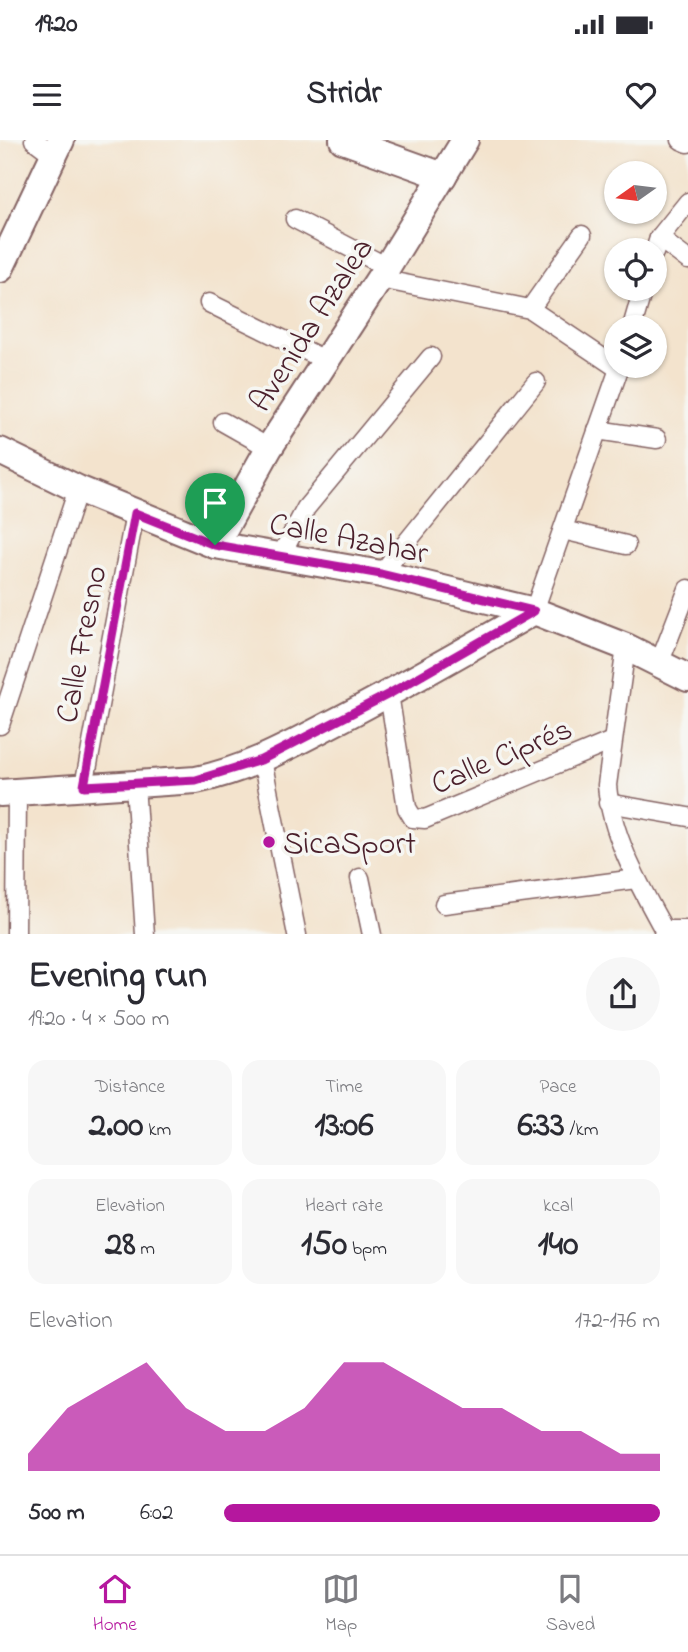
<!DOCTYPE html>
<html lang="en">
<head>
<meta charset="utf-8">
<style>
  body { margin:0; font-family:"Indie Flower",sans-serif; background:#f7f7f7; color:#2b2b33; height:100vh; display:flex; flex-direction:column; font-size:26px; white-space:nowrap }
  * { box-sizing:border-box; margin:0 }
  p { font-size:23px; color:#7c7c81 }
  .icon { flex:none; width:38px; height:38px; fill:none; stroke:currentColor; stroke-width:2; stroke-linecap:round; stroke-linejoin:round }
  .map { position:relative; height:794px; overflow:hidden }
  .panel { display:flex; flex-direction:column; background:#fff; flex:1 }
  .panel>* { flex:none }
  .needle { width:46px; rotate:256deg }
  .tools { position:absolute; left:604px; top:21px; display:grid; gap:14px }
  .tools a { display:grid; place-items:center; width:63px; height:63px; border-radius:50%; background:#fff; box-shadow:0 2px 5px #0004; font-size:35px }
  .pin { position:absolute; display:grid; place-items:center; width:60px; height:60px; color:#fff; margin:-72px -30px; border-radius:50% 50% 50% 0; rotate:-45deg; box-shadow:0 0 7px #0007 }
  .pin .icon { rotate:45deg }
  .round { display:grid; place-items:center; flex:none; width:74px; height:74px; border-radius:37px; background:#f7f7f7 }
  .overview { display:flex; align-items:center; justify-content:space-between; height:119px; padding:0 28px }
  h1 { font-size:38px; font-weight:700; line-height:52px }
  .figures { display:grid; grid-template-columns:repeat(3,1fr); gap:10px; height:119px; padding:7px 28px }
  .figures div { display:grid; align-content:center; border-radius:18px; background:#f7f7f7; text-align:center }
  .figures b { font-size:35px; font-weight:700 }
  .figures small { font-size:19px; font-weight:400 }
  .figures p { font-size:19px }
  .chart { height:196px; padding:14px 28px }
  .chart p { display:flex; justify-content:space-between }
  .chart svg { width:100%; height:126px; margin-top:7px; fill:#b5179e; opacity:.7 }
  ul { padding:0 28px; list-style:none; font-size:23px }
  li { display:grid; grid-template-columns:112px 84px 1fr; align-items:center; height:52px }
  li i { height:18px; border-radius:9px; background:#b5179e }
  .status { display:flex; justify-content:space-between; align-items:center; height:49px; padding:0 35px; background:#fff; direction:ltr }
  .status svg { height:19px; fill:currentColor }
  header { display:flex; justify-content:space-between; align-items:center; height:91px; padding:0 28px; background:#fff; font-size:32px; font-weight:700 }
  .tabs { display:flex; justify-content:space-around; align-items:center; height:98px; border-top:2px solid #e1e1e2; background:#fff; font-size:19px; color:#7c7c81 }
  .tabs a { display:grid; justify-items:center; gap:4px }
  .tabs .selected { color:#b5179e }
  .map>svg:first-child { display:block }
</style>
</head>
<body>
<div class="status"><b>19:20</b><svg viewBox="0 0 49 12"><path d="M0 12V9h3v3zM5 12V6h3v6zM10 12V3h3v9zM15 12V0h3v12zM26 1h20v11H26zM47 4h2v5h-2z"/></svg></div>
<header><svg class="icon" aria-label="menu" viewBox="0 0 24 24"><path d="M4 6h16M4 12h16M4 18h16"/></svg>Stridr<svg class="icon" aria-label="heart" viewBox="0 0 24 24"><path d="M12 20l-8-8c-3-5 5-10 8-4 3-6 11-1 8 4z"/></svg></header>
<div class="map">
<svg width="688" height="795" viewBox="0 0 688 795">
  <rect width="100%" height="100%" fill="#f6f6f2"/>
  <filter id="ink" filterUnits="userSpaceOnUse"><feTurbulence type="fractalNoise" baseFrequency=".0143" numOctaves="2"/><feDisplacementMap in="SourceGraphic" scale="14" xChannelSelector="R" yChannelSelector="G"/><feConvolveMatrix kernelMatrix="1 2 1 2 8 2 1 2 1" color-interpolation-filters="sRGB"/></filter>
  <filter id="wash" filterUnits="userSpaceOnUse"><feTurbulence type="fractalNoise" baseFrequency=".00686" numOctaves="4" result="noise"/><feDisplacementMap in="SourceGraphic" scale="28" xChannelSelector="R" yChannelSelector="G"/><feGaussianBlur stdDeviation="1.57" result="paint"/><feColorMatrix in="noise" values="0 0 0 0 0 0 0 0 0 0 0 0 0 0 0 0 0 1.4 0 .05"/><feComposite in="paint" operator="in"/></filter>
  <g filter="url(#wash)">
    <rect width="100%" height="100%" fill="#f3e3cd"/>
  </g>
  <g filter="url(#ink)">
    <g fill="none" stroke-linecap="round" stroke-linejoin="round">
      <defs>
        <g id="street">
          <polyline points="34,0 54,15"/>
          <polyline points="681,0 688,3"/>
          <polyline points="295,79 387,127"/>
          <polyline points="659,98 688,120"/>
          <polyline points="654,113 659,98 688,62"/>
          <polyline points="380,139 530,169 619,229"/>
          <polyline points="209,163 327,221"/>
          <polyline points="530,169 582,95"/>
          <polyline points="632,187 643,149"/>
          <polyline points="223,282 269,308"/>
          <polyline points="597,290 657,299"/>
          <polyline points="563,390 626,405"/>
          <polyline points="280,417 306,368 431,217"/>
          <polyline points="381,434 536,242"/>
          <polyline points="534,471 620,226"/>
          <path d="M626 507 607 645C611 696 640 746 664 790L663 795"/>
          <polyline points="659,524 688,449"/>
          <polyline points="389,554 407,668 413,678 425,679 612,601"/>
          <polyline points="0,585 78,349"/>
          <polyline points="262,620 297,795"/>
          <polyline points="135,644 145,795"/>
          <polyline points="84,646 135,373"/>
          <polyline points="608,663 688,677"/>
          <polyline points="360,738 372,795"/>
          <polyline points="444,764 636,739"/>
          <polyline points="664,790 688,790"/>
          <polyline points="16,795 17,652"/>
        </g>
        <g id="secondary">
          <polyline points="343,0 443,36"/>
          <polyline points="0,129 61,0"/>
          <polyline points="0,311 78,349 215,405 381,434 534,471 626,507 688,538"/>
          <polyline points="215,405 269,308 387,127 465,0"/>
          <path d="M0 653 196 640C246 630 289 606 333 583 401 548 468 509 534 471"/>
        </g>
      </defs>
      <use href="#street" stroke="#856464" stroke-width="21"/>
      <use href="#secondary" stroke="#856464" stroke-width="30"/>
      <use href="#street" stroke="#fff" stroke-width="18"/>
      <use href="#secondary" stroke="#fff" stroke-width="26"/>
    </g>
  </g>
  <g fill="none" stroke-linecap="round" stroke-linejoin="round" filter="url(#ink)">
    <defs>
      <polygon id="route" points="135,373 215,405 381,434 534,471 389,554 261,620 196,640 84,646"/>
    </defs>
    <use href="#route" stroke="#fff" stroke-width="14"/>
    <use href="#route" stroke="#b5179e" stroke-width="9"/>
  </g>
  <circle fill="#b5179e" stroke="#f6f6f2" stroke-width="2.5" cx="269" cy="702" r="7"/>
  <g text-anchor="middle" stroke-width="7" stroke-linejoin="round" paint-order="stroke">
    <g font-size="32" fill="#4a1f2b" stroke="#f6f6f2">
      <text transform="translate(310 184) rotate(-57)" y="11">Avenida Azalea</text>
      <text transform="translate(349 397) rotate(11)" y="11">Calle Azahar</text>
      <text transform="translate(80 504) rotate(-79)" y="11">Calle Fresno</text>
      <text transform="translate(501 615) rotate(-23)" y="11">Calle Ciprés</text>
    </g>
    <g font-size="32" fill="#4a1f2b" stroke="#f6f6f2" text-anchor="start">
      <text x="283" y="713">SicaSport</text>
    </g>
  </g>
</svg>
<div class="tools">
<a><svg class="needle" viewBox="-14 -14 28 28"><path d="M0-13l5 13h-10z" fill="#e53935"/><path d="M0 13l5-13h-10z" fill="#7c7c81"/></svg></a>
<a><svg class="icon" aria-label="locate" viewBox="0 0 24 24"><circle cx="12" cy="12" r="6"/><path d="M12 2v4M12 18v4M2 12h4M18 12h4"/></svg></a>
<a><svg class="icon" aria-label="layers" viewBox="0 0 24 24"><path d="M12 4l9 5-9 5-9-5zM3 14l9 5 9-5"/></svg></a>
</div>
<div class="pin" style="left:215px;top:405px;background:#1e9e55"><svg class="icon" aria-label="arrive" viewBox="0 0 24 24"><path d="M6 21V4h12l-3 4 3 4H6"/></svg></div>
</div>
<section class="panel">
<div class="overview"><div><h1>Evening run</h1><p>19:20 · 4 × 500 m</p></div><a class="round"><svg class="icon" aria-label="share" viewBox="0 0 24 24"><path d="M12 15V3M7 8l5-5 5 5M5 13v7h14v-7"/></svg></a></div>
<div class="figures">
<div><p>Distance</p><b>2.00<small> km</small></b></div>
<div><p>Time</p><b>13:06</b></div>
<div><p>Pace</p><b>6:33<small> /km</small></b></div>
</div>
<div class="figures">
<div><p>Elevation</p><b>28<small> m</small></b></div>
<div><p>Heart rate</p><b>150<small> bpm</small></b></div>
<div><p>kcal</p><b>140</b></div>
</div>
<div class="chart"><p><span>Elevation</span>172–176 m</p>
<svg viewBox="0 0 160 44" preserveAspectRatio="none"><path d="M0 44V38L10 22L20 14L30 6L40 22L50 30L60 30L70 22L80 6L90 6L100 14L110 22L120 22L130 30L140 30L150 38L160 38V44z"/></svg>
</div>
<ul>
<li><b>500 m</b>6:02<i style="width:100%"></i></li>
</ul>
</section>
<nav class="tabs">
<a class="selected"><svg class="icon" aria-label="home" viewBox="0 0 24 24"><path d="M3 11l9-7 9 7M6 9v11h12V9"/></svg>Home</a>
<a><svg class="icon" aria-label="map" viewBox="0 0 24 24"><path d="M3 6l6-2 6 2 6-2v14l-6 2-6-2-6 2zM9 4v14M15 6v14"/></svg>Map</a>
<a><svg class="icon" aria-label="saved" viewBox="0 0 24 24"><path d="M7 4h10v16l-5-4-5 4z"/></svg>Saved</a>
</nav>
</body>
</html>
